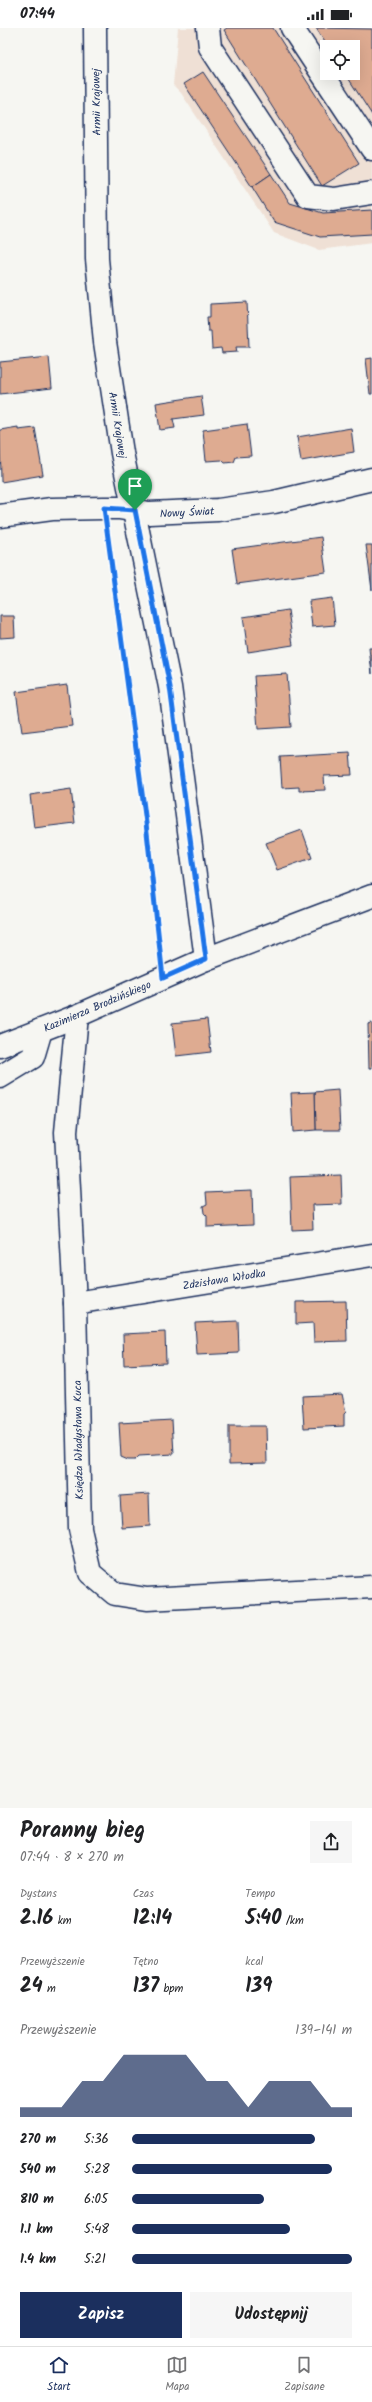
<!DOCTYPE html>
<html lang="pl">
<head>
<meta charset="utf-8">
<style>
  body { margin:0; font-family:Kalam,sans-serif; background:#f6f6f6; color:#202124; height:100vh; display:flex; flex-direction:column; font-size:15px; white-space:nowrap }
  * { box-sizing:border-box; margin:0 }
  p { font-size:13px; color:#757577 }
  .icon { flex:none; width:22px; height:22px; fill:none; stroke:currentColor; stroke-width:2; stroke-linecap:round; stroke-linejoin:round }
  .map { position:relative; height:1780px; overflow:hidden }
  .panel { display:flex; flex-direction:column; background:#fff; flex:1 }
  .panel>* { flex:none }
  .tools { position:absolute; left:320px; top:12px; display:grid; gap:8px }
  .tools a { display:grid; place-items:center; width:40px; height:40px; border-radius:0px; background:#fff; box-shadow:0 4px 16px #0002; font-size:20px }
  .pin { position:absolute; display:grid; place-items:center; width:34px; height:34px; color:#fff; margin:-41px -17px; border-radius:50% 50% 50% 0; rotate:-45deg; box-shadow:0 0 4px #0007 }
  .pin .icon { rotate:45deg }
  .round { display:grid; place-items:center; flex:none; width:42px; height:42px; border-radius:0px; background:#f6f6f6 }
  .summary { display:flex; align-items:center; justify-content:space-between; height:68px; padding:0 20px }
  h1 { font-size:22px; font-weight:700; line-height:30px }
  .figures { display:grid; grid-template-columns:repeat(3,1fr); gap:6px; height:68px; padding:4px 20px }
  .figures div { display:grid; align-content:center }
  .figures b { font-size:20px; font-weight:700 }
  .figures small { font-size:11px; font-weight:400 }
  .figures p { font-size:11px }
  .chart { height:112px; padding:8px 20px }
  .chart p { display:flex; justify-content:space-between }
  .chart svg { width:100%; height:72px; margin-top:4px; fill:#1b2f5e; opacity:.7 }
  .button { display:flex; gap:8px; margin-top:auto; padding:8px 20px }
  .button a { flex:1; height:46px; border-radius:0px; background:#1b2f5e; color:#fff; font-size:16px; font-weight:700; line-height:46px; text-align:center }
  .button a+a { background:#f6f6f6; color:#202124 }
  ul { padding:0 20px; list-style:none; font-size:13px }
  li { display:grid; grid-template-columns:64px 48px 1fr; align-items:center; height:30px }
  li i { height:10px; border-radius:5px; background:#1b2f5e }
  .status { display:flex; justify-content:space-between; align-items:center; height:28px; padding:0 20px; background:#fff; direction:ltr }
  .status svg { height:11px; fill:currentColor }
  .tab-bar { display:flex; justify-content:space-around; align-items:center; height:56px; border-top:1px solid #e0e0e0; background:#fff; font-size:11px; color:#757577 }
  .tab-bar a { display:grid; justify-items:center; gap:2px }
  .tab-bar .selected { color:#1b2f5e }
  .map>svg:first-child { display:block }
</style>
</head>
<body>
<div class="status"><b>07:44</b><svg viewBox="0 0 49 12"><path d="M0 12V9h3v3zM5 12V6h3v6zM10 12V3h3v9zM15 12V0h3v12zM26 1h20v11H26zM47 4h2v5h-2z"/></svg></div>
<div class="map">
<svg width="372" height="1780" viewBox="0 0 372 1780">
  <rect width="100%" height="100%" fill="#f6f6f2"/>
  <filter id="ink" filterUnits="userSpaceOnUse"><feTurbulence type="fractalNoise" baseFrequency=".025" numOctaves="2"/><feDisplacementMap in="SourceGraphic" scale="8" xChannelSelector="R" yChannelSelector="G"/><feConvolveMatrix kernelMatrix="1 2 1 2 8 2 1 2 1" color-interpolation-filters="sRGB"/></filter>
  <g filter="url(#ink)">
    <path fill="#efe0d5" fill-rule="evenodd" d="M178 0H372V215L319 222 274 205 181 65 173 57ZM327 19H353V45H327Z"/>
    <g fill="#deab91" stroke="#1b2f5e">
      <polygon points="227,0 273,0 359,135 322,158 224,2"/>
      <polygon points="316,0 372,1 372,87 345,45 353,45 353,19 328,19"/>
      <polygon points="203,44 271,146 252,159 184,56"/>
      <polygon points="271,146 290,175 323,185 372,182 372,206 320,209 274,194 252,159"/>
      <polygon points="247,274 249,319 236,319 237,324 222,325 221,320 212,321 211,303 208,303 207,289 210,289 210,276"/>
      <polygon points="49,329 52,360 0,366 0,334"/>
      <polygon points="372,330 372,366 370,366 366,331"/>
      <polygon points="201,368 204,387 173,391 175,400 160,402 156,375"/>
      <polygon points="247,396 251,428 236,429 234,434 225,435 222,432 206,433 203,402"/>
      <polygon points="18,399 18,402 35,400 43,447 1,454 0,402"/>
      <polygon points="351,400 354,424 301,433 297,409"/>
      <polygon points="321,509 326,544 237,556 232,521"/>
      <polygon points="366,517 372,517 372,562"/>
      <polygon points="332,570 335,597 312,599 309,573"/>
      <polygon points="288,582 293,617 248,624 243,589"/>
      <polygon points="0,588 14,588 15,609 0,610"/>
      <polygon points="369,620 372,620 372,646"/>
      <polygon points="287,646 291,699 258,701 254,648"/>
      <polygon points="67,657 72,698 22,704 16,664"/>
      <polygon points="350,725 352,747 324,748 325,762 299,763 299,759 282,760 280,729"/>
      <polygon points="71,761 75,795 34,800 30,767"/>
      <polygon points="302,802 312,830 277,842 266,815"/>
      <polygon points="207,991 211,1024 176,1028 172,995"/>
      <polygon points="372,995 372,1040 369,1040 368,996"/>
      <polygon points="338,1062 340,1102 316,1102 315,1064"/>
      <polygon points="315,1064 316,1102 293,1104 291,1065"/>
      <polygon points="341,1147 342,1176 312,1177 313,1201 292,1202 290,1149"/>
      <polygon points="252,1162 253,1197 207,1199 207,1188 204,1185 203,1178 207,1176 206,1164"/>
      <polygon points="346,1273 347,1313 314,1314 313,1295 296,1296 296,1274"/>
      <polygon points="238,1293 239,1325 197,1327 195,1295"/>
      <polygon points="165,1304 166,1335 124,1337 123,1306"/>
      <polygon points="342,1366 346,1384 344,1386 344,1398 304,1400 302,1368"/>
      <polygon points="172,1392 174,1426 139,1428 135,1432 128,1432 121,1429 119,1395"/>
      <polygon points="229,1398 266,1398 267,1435 229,1436"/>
      <polygon points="149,1466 150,1498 122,1500 120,1468"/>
    </g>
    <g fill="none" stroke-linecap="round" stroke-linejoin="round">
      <defs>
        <g id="minor">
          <polyline points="208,0 210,19 308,168 334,171 372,165"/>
          <polyline points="292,0 372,121"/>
          <polyline points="0,488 52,481 104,480 119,480 149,485 218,482 274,474 372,451"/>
          <polyline points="77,988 66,1104 75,1275 80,1501 90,1545 115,1566 147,1571 372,1559"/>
          <polyline points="0,1049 33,1029 41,1002"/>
          <polyline points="75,1275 372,1227"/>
        </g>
        <g id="major">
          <polyline points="95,0 97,231 105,314 122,425 170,659 206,931"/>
          <polyline points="0,1018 77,988 206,931 372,868"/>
        </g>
      </defs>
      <use href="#minor" stroke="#1b2f5e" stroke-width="25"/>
      <use href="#major" stroke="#1b2f5e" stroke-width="25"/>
      <polyline stroke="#1b2f5e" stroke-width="2.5" stroke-dasharray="4 3" stroke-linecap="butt" points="107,504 147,795 159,926"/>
      <use href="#minor" stroke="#f6f6f2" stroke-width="22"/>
      <use href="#major" stroke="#f6f6f2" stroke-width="22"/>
    </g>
  </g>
  <g fill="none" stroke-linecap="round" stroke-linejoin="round" filter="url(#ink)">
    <defs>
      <polygon id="route" points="104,480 135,482 170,659 204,916 206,931 163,950 146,795"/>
    </defs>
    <use href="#route" stroke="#fff" stroke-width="8"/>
    <use href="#route" stroke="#1a73e8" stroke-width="5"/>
  </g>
  <g text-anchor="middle" stroke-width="3.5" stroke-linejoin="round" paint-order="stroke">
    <g font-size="11" fill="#1b2f5e" stroke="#f6f6f2">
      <text transform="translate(96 74) rotate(-91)" y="4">Armii Krajowej</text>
      <text transform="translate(118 397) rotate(81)" y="4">Armii Krajowej</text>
      <text transform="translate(187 484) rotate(-3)" y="4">Nowy Świat</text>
      <text transform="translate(97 978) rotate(-23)" y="4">Kazimierza Brodzińskiego</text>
      <text transform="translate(224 1251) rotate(-9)" y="4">Zdzisława Włodka</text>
      <text transform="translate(78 1412) rotate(-91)" y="4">Księdza Władysława Kuca</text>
    </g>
  </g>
</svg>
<div class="tools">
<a><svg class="icon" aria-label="locate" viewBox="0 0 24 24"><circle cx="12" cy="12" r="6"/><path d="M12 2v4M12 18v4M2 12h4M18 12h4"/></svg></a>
</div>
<div class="pin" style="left:135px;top:482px;background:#1e9e55"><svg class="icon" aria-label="arrive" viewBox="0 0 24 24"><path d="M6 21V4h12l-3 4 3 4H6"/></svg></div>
</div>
<section class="panel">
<div class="summary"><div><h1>Poranny bieg</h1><p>07:44 · 8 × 270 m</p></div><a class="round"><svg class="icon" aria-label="share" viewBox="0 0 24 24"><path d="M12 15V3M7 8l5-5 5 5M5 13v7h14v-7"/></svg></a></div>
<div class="figures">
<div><p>Dystans</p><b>2.16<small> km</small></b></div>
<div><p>Czas</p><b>12:14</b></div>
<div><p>Tempo</p><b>5:40<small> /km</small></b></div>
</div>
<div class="figures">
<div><p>Przewyższenie</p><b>24<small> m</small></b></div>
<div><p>Tętno</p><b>137<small> bpm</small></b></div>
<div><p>kcal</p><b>139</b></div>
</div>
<div class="chart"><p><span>Przewyższenie</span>139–141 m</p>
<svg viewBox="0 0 160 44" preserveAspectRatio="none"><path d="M0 44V38L10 38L20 38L30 22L40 22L50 6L60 6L70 6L80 6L90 22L100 22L110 38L120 22L130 22L140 22L150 38L160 38V44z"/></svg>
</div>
<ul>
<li><b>270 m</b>5:36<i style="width:83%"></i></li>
<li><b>540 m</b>5:28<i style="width:91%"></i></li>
<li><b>810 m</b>6:05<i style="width:60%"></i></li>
<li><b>1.1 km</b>5:48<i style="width:72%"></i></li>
<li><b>1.4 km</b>5:21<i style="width:100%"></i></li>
</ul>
<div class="button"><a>Zapisz</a><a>Udostępnij</a></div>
</section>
<nav class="tab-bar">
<a class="selected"><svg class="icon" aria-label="home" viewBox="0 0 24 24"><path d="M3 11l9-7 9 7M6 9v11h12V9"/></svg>Start</a>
<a><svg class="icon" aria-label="map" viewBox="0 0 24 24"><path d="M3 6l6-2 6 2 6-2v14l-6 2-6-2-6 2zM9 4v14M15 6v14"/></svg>Mapa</a>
<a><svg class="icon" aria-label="saved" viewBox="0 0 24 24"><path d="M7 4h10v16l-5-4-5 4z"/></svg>Zapisane</a>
</nav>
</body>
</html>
